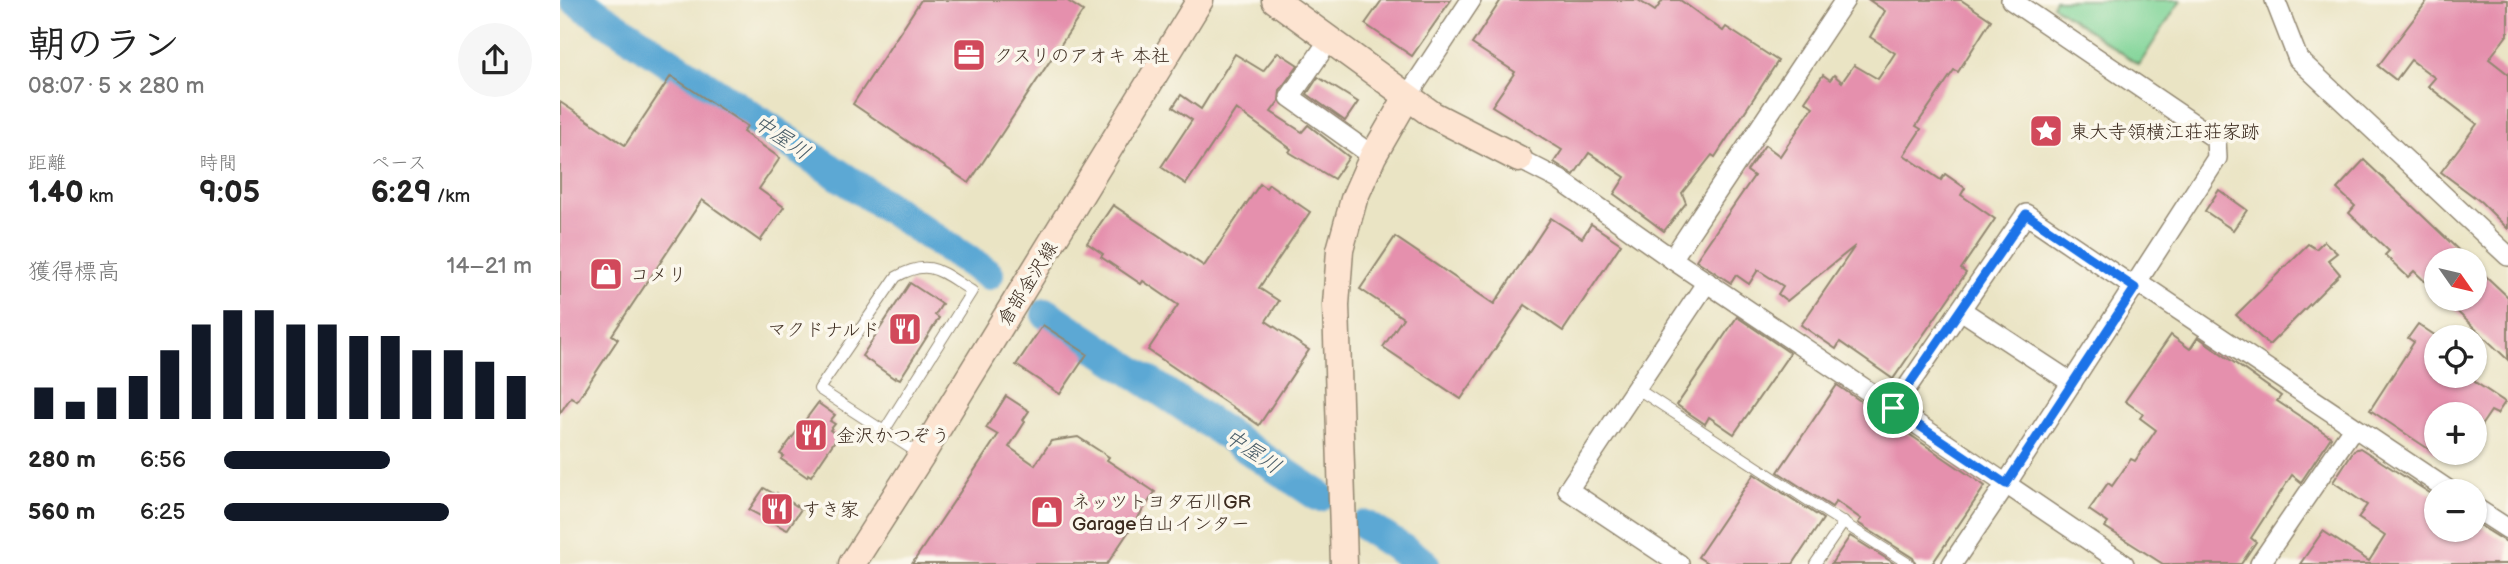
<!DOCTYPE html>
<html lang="ja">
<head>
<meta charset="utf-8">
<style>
  body { margin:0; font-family:"Balsamiq Sans","Klee One",sans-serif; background:#f6f6f6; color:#222; height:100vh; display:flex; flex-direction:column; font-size:26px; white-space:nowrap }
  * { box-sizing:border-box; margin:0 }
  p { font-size:23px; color:#767676 }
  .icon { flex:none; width:38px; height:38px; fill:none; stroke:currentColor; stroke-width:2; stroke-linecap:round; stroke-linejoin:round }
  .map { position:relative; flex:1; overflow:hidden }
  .sheet { display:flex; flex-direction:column; background:#fff; width:560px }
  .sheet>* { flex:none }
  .needle { width:46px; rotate:124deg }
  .tools { position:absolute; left:1864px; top:248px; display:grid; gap:14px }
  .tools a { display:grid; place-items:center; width:63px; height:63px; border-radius:50%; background:#fff; box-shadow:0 2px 5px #0004; font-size:35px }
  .pin { position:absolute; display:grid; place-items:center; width:60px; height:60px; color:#fff; margin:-30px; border:4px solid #fff; border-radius:50%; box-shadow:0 2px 7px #0007 }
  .round { display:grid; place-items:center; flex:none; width:74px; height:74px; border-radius:37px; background:#f6f6f6 }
  .headline { display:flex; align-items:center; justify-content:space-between; height:119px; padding:0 28px }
  h1 { font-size:38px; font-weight:800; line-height:52px }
  .metrics { display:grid; grid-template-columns:repeat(3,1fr); gap:10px; height:119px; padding:7px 28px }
  .metrics div { display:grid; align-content:center }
  .metrics b { font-size:30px; font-weight:800 }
  .metrics small { font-size:19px; font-weight:400 }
  .metrics p { font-size:19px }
  .chart { height:196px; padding:14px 28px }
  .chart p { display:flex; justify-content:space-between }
  .chart svg { width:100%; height:126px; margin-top:7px; stroke:#111827; stroke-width:6 }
  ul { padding:0 28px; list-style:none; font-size:23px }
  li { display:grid; grid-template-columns:112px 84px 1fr; align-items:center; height:52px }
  li i { height:18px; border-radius:9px; background:#111827 }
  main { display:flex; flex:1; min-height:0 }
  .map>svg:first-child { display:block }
</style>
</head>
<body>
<main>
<section class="sheet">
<div class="headline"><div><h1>朝のラン</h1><p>08:07 · 5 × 280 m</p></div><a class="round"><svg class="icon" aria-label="share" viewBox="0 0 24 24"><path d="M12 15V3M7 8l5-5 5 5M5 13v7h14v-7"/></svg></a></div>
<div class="metrics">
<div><p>距離</p><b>1.40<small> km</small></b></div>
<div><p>時間</p><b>9:05</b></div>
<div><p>ペース</p><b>6:29<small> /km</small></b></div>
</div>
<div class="chart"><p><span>獲得標高</span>14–21 m</p>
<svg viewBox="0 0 160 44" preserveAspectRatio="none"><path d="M5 44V33M15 44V38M25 44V33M35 44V29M45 44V20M55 44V11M65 44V6M75 44V6M85 44V11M95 44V11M105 44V15M115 44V15M125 44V20M135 44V20M145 44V24M155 44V29"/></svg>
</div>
<ul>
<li><b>280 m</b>6:56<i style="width:54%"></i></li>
<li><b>560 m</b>6:25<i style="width:73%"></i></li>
</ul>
</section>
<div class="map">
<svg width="1948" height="564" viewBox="0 0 1948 564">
  <rect width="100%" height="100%" fill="#fbf7ec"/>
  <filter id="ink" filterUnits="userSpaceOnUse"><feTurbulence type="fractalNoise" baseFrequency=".0143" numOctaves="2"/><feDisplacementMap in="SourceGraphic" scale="14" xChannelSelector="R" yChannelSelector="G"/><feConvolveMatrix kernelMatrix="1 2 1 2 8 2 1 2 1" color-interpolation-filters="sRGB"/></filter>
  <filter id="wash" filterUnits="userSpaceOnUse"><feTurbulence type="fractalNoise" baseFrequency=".00686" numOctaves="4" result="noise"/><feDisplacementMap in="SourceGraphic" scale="28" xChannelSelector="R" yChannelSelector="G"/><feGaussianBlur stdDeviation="1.57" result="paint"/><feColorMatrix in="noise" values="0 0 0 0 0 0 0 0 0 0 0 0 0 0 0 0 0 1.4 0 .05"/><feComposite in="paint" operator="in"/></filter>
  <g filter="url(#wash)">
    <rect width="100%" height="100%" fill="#eae4c4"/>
    <polygon fill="#7fd497" stroke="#5d7f5a" stroke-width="2" points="1495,0 1621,0 1579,65 1492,5"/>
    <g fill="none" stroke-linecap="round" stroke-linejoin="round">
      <g stroke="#5ba8d4" stroke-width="32">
        <polyline points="16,0 428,274"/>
        <polyline points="487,314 759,496"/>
        <polyline points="806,526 864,564"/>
      </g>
    </g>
    <g id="blocks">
      <g fill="#e590ad">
        <polygon points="361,0 506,0 523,11 409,183 293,104"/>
        <polygon points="822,0 891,0 852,56 805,24"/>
        <polygon points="941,0 1078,0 1095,11 1103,0 1120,0 1163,31 1166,27 1218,61 1155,157 1152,155 1122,193 1126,203 1104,231 1054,194 1065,177 1029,153 1014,175 994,162 1002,150 932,106 955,72 912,44"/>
        <polygon points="1309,0 1401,0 1431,20 1398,72 1394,70 1356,126 1361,129 1344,155 1381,180 1385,174 1405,188 1401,195 1435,219 1401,269 1406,273 1333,379 1280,342 1276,349 1241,325 1295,246 1227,301 1218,294 1223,286 1198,270 1189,284 1176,275 1171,283 1136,260 1194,176 1187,171 1205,145 1220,156 1253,107 1245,101 1263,75 1270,80 1274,75 1282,82 1294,65 1318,79 1335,53 1310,37 1325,11"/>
        <polygon points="1868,0 1948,0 1948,34 1929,59 1948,74 1948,229 1921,202 1881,172 1917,124 1868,86 1875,78 1851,60 1836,80 1818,66"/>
        <polygon points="718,52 738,65 720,90 719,101 711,112 742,132 748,125 789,157 774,179 729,152 731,149 676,109 626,184 601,167 632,120 613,107 621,95 641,109 675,54 703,71"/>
        <polygon points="111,76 187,126 183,132 220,158 199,189 224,207 200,241 142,200 52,335 58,339 17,401 11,397 0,413 0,102 65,145"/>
        <polygon points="758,77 798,102 785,121 747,94"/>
        <polygon points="1804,160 1910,261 1876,261 1876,292 1854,271 1848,277 1825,255 1829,251 1789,213 1795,206 1777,189"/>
        <polygon points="700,184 706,188 709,184 750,212 699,288 719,301 706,321 749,350 699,425 588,350 618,305 583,281 581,284 541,257 543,254 527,243 553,205 644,266"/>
        <polygon points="1659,190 1687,210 1673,230 1645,211"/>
        <polygon points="991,218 1022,238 1031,224 1061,244 1003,331 965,305 901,399 823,347 843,318 800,289 835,237 934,304"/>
        <polygon points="1764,241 1777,253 1768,260 1780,274 1709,345 1676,315 1748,244 1756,249"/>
        <polygon points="1914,265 1948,297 1948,360 1884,299 1914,299"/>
        <polygon points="350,283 382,304 375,315 379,318 340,379 336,377 335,379 302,356"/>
        <polygon points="1177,317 1230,353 1174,434 1149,417 1145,424 1117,405"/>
        <polygon points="1858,324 1876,336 1876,376 1913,376 1915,382 1945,402 1937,414 1931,411 1914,436 1914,415 1876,415 1876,454 1810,410 1854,342 1848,338"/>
        <polygon points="483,325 527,354 500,394 456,365"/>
        <polygon points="1611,335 1630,349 1638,337 1721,396 1717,401 1771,437 1741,482 1732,475 1691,538 1696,542 1681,564 1603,564 1545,527 1548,523 1529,510 1548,483 1552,486 1571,459 1575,461 1596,430 1580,418 1583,414 1565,401"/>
        <polygon points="1277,385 1425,486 1372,564 1356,564 1353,558 1298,523 1301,519 1276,501 1272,507 1218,472"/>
        <polygon points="446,396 469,411 463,420 465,422 449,447 475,465 491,441 518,437 549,457 547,460 595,492 547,564 352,564 438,435 426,428"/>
        <polygon points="258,403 275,415 270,421 275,424 270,430 278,436 251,476 248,474 247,477 221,459 224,456 220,454"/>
        <polygon points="1800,448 1876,497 1876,530 1914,530 1914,522 1948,543 1948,564 1740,564 1763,531 1809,561 1825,536 1798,518 1807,505 1773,482 1794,450"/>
        <polygon points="1194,474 1263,519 1233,564 1149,564 1138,557"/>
        <polygon points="204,488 216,495 217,493 241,509 227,530 189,510"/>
        <polygon points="1290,536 1335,564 1271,564"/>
      </g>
    </g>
  </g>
  <g filter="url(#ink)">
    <use href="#blocks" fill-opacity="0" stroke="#928771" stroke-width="2"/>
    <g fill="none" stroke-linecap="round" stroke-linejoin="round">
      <defs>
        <g id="lane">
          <polyline points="1076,388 1269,514 1349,564"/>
          <path d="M324 431 412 291C382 273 371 257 336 277L259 389 361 455"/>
          <polyline points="1255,564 1284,522"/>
        </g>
        <g id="street">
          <polyline points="1451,0 1656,139 1657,158 1446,484 1564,564"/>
          <polyline points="1715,0 1738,59 1948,256"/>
          <polyline points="770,39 730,97 813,156"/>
          <polyline points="847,97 911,0"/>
          <polyline points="959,159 1000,180 1112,259 1446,484 1392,564"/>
          <polyline points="1112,259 1285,0"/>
          <polyline points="1579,283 1891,492"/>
          <polyline points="1401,310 1512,383"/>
          <polyline points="1333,408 1466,214 1575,288"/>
          <polyline points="1914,507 1948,529"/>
          <polyline points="1119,564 1008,490 1147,282"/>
          <polyline points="1700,564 1793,428"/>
        </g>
        <g id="secondary">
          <polyline points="715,0 873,115 959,159"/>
          <polyline points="292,564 361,456 640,0"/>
          <polyline points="784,564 776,305 780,250 794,199 813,156 847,97"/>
        </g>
      </defs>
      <use href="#lane" stroke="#928771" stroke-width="12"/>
      <use href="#street" stroke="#928771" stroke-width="22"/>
      <use href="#secondary" stroke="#928771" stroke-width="29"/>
      <use href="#lane" stroke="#fff" stroke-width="10"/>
      <use href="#street" stroke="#fff" stroke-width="19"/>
      <use href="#secondary" stroke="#fde4d1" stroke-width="26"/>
    </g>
  </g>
  <g fill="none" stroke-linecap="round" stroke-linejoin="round" filter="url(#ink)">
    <defs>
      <polygon id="route" points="1466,214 1575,288 1446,484 1333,408"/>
    </defs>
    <use href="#route" stroke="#fff" stroke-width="14"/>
    <use href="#route" stroke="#1a73e8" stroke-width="9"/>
  </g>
  <defs>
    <symbol id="office-square" viewBox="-11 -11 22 22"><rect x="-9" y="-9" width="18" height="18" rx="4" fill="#d1495b" stroke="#fbf7ec"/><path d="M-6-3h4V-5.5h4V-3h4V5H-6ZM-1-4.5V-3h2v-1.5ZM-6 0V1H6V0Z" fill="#fff"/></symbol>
    <symbol id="sight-square" viewBox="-11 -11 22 22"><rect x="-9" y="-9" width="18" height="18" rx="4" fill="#d1495b" stroke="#fbf7ec"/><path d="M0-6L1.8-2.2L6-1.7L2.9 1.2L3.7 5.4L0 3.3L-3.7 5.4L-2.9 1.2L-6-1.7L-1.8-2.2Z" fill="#fff"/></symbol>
    <symbol id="shop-square" viewBox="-11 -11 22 22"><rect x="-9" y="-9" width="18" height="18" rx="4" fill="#d1495b" stroke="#fbf7ec"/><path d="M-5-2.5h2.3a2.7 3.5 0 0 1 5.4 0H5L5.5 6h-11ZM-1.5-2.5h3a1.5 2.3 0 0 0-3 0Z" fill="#fff"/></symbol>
    <symbol id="restaurant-square" viewBox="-11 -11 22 22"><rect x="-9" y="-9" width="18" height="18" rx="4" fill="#d1495b" stroke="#fbf7ec"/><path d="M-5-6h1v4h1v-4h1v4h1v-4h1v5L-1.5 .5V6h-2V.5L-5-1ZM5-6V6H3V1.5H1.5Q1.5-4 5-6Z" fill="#fff"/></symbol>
  </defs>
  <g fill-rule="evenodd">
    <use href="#office-square" x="390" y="36" width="38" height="38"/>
    <use href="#sight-square" x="1467" y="112" width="38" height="38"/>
    <use href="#shop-square" x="27" y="255" width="38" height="38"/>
    <use href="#restaurant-square" x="326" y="310" width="38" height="38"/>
    <use href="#restaurant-square" x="232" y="416" width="38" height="38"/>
    <use href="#restaurant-square" x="198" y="490" width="38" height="38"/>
    <use href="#shop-square" x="468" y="493" width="38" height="38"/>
  </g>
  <g text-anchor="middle" stroke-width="7" stroke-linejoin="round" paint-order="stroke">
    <g font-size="19" fill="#3b2a1e" stroke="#fbf7ec" text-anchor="start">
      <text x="434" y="62">クスリのアオキ 本社</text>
      <text x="1510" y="138">東大寺領横江荘荘家跡</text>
      <text x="70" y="281">コメリ</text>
      <text x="320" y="336" text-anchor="end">マクドナルド</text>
      <text x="276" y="442">金沢かつぞう</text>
      <text x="512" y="508">ネッツトヨタ石川GR<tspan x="512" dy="22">Garage白山インター</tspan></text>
      <text x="242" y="516">すき家</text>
    </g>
    <g font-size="19" fill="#3b2a1e" stroke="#fbf7ec">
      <text transform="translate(467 283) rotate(-58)" y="7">倉部金沢線</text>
    </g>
    <g font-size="21" font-style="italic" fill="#485c67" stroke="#fbf7ec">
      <text transform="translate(222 137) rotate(34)" y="7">中屋川</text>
      <text transform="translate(693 451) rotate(34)" y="7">中屋川</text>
    </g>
  </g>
</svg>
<div class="tools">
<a><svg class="needle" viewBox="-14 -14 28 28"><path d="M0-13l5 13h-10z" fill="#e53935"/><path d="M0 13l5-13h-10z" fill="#767676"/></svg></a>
<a><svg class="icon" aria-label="locate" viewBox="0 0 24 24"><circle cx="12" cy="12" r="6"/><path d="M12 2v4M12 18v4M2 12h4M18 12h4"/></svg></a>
<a>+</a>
<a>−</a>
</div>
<div class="pin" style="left:1333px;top:408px;background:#1e9e55"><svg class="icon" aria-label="arrive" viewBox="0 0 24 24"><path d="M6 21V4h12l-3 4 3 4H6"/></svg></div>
</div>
</main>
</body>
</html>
